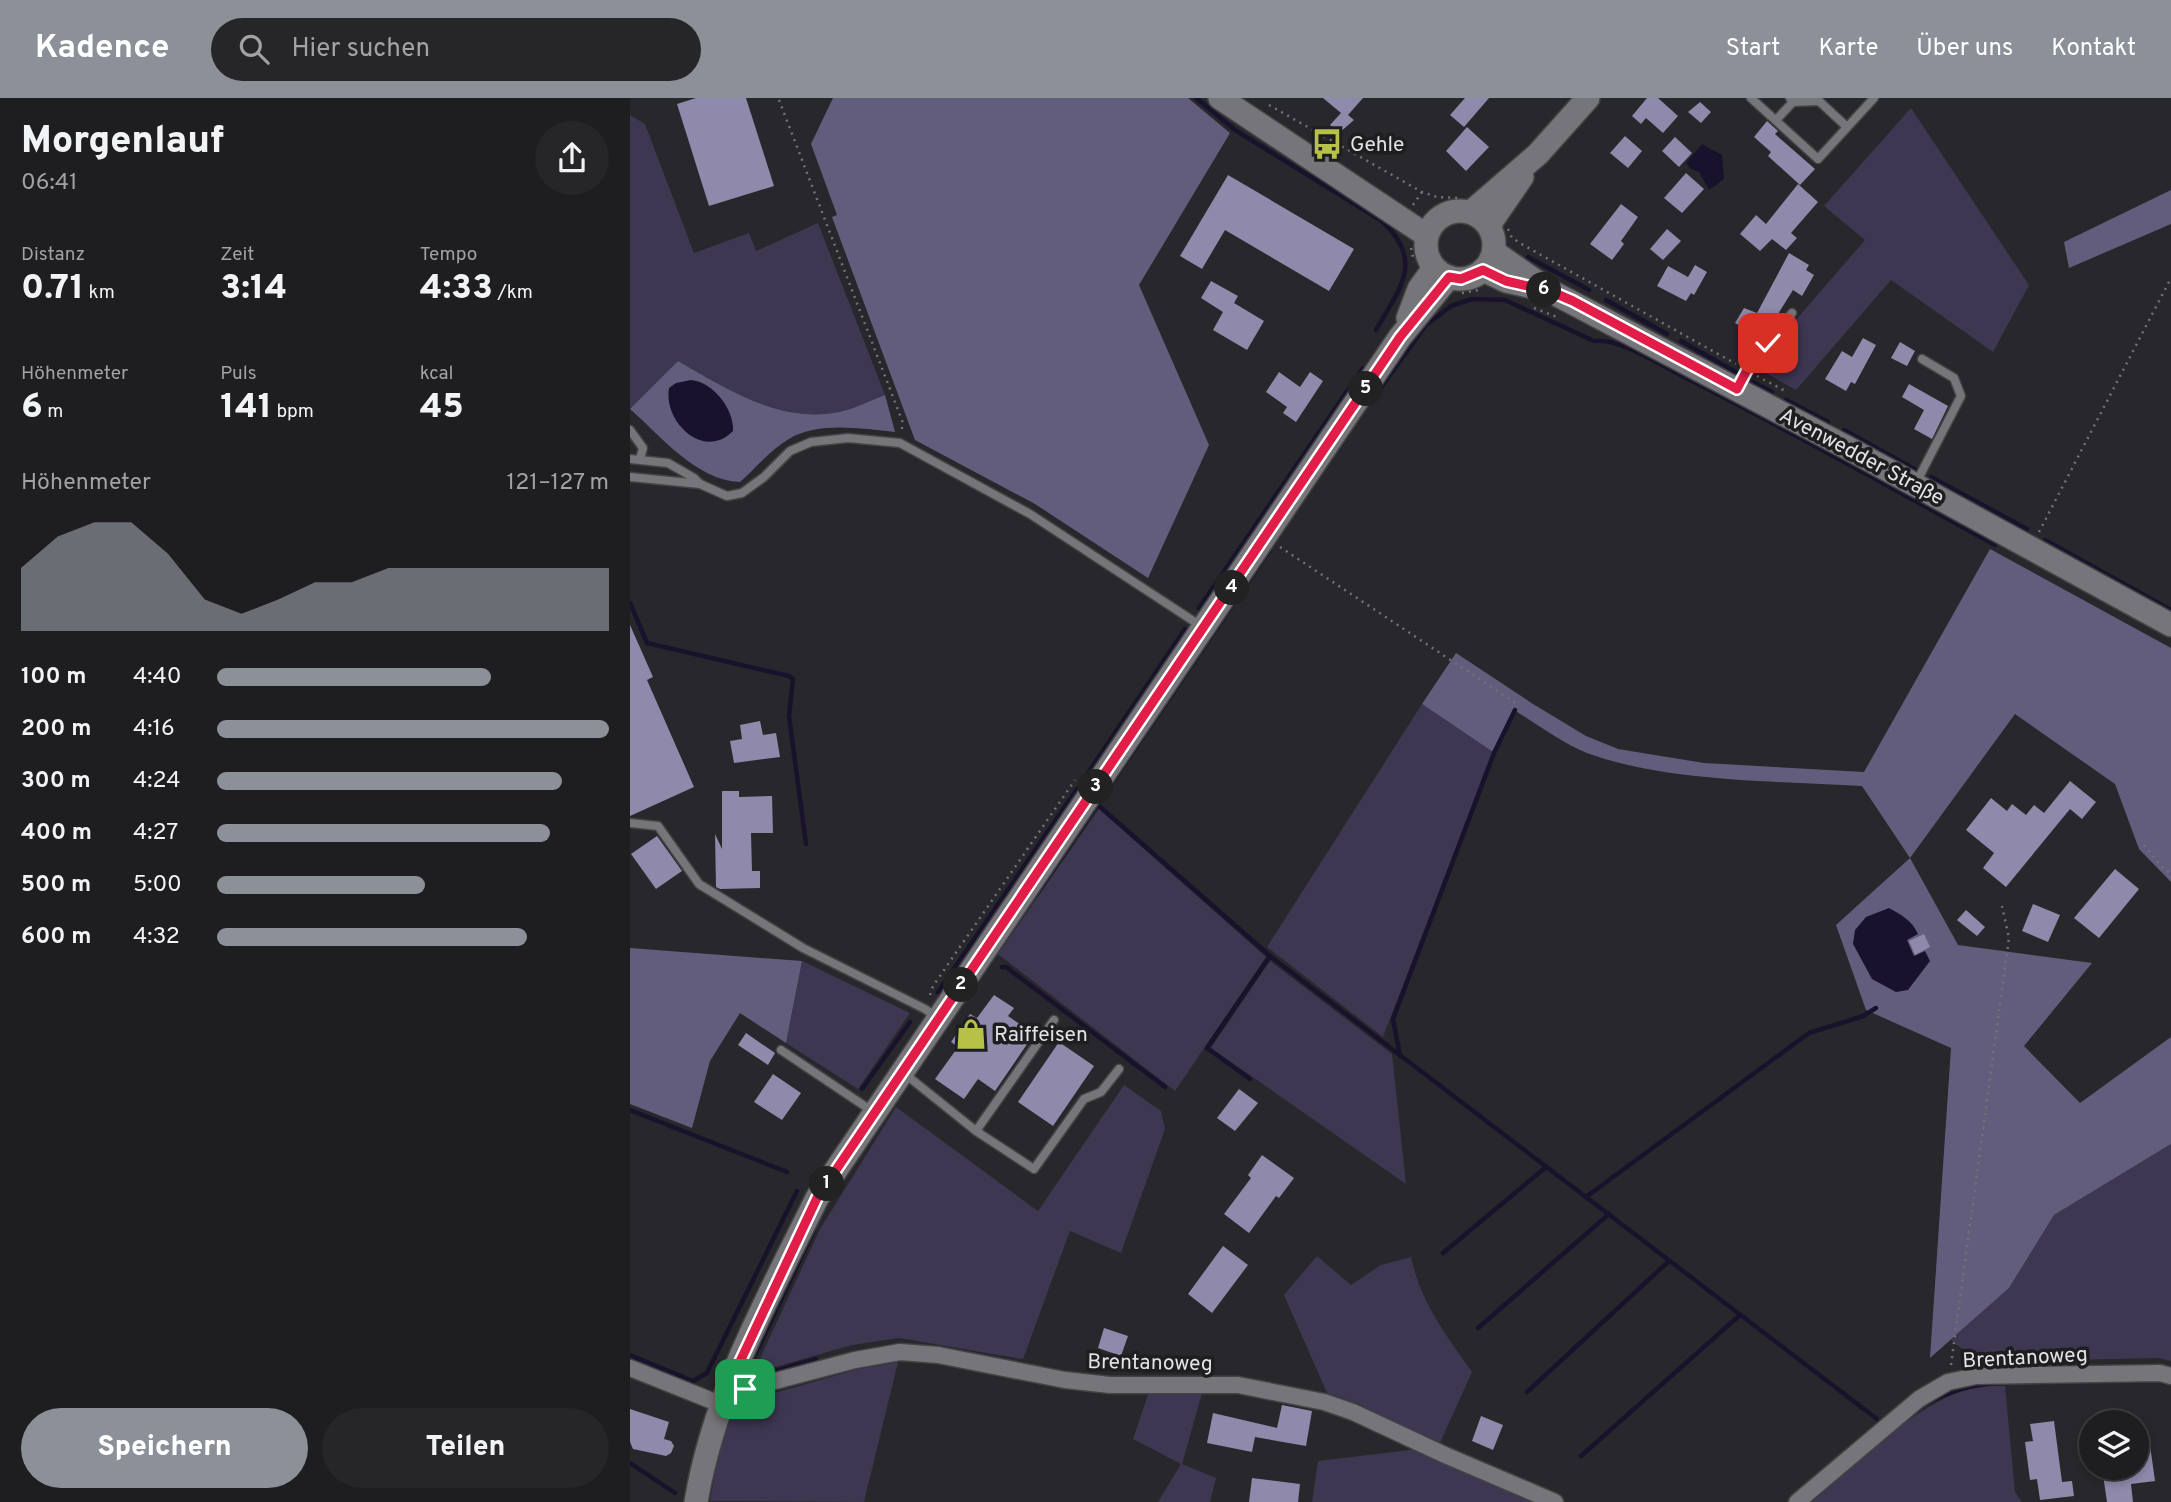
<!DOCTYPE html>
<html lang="de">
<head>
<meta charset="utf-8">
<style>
  body { margin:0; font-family:Overpass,sans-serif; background:#262629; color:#f1f3f6; height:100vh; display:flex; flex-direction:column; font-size:26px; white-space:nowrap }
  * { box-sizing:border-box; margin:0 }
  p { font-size:23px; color:#a1a2a5 }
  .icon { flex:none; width:38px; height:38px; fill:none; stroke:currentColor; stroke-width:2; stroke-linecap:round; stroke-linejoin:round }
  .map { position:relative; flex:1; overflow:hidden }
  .panel { display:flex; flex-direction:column; background:#1e1d20; width:630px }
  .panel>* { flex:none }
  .buttons { position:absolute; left:1449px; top:1312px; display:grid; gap:14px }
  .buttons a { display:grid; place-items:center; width:70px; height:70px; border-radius:50%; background:#1e1d20; box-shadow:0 4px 10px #0003,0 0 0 2px #3c3b3e; font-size:35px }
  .pin { position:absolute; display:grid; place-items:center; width:60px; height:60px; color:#fff; margin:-30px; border-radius:14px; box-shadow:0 4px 10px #0006 }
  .km { position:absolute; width:35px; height:35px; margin:-18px; border-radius:50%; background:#222; color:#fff; font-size:19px; line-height:35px; text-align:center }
  .round { display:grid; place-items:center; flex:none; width:74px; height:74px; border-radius:37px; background:#262629 }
  .head { display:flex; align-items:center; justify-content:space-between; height:119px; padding:0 21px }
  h1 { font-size:38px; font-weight:800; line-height:52px }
  .stats { display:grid; grid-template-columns:repeat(3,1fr); gap:10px; height:119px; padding:7px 21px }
  .stats div { display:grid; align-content:center }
  .stats b { font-size:35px; font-weight:800 }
  .stats small { font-size:19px; font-weight:400 }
  .stats p { font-size:19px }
  .chart { height:196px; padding:14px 21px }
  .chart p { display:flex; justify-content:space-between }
  .chart svg { width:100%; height:126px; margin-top:7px; fill:#8c9099; opacity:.7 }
  .cta { display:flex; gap:14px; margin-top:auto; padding:14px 21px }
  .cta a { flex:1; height:80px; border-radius:42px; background:#8c9099; color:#fff; font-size:28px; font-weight:800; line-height:80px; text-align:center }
  .cta a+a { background:#262629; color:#f1f3f6 }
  ul { padding:0 21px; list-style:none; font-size:23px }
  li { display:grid; grid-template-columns:112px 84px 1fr; align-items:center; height:52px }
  li i { height:18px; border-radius:9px; background:#8c9099 }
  header { display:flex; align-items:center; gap:42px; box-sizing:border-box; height:98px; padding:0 35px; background:#8c9099; color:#fff }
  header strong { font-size:33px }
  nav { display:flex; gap:38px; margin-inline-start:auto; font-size:24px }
  .search { width:490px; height:63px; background:#262629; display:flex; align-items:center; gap:18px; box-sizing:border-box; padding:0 24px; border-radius:38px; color:#a1a2a5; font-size:26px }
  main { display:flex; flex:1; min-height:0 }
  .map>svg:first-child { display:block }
</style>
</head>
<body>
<header>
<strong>Kadence</strong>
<div class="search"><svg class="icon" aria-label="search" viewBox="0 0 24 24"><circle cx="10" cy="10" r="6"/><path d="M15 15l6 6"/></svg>Hier suchen</div>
<nav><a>Start</a><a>Karte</a><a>Über uns</a><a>Kontakt</a></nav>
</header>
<main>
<section class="panel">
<div class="head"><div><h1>Morgenlauf</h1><p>06:41</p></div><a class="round"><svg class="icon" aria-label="share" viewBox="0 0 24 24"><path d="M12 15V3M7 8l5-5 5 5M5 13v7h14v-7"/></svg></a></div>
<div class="stats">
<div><p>Distanz</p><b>0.71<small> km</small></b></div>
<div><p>Zeit</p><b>3:14</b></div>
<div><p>Tempo</p><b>4:33<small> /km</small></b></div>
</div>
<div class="stats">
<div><p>Höhenmeter</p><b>6<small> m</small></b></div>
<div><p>Puls</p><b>141<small> bpm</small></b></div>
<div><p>kcal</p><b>45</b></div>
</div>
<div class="chart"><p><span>Höhenmeter</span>121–127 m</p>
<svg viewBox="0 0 160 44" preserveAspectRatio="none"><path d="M0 44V22L10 11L20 6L30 6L40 17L50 33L60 38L70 33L80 27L90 27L100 22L110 22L120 22L130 22L140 22L150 22L160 22V44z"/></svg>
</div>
<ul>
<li><b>100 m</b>4:40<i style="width:70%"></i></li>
<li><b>200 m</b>4:16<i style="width:100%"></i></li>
<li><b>300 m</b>4:24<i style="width:88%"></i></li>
<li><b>400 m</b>4:27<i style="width:85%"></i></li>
<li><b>500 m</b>5:00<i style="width:53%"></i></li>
<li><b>600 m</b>4:32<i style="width:79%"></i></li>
</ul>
<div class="cta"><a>Speichern</a><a>Teilen</a></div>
</section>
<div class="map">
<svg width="1541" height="1404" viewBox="0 0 1541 1404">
  <rect width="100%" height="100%" fill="#28272b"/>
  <g fill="#3d3752">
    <polygon points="1281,10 1399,187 1363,254 1261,182 1166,292 1125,269 1235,142 1194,108"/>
    <path d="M0 17 15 26 64 155 119 135 126 153 188 125 255 297C241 302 225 311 209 314 150 326 97 291 48 263L0 311Z"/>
    <polygon points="792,606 863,654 753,939 637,849"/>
    <polygon points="469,711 636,859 545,993 368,856"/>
    <polygon points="172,863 280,915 228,991 156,945"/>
    <polygon points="640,863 762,956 776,1086 581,950"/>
    <polygon points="494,987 531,1013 535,1031 491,1155 440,1133 393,1261 269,1240 222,1247 128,1274 126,1269 190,1131 266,1009 408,1113"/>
    <polygon points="1541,1046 1541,1263 1528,1260 1348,1264 1321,1242 1379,1190 1424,1117"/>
    <path d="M687 1158 721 1187 751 1167 781 1159C790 1203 816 1237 842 1274L809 1347 729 1306 697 1295 654 1197Z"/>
    <polygon points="268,1264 234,1404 80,1403 88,1358 106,1306 229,1271"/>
    <path d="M1348 1288H1375L1385 1394 1392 1404H1182C1231 1363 1286 1303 1348 1288Z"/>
    <polygon points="573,1292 552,1366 586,1380 580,1404 528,1404 551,1366 503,1341 519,1294"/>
    <polygon points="788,1351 913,1404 682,1404 688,1363"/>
  </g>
  <g fill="#635d7d">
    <polygon points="203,0 558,0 600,35 509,187 579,347 518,480 405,406 285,342 202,119 207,117 181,46"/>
    <polygon points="1541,92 1541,126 1439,170 1434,144"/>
    <path d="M48 263C97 291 150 326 209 314 225 311 241 302 255 297L265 334C231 331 189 323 159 341 141 351 125 371 110 384 66 382 32 339 0 311Z"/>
    <path d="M1360 451 1541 550V784L1509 751 1485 686 1385 616 1280 760 1328 847 1462 865 1394 948 1450 1005 1541 939V1046L1424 1117 1379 1190 1300 1260 1321 950 1236 912 1206 827 1280 760 1232 688C1148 683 1035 684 957 655 932 645 907 626 884 612L863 654 792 606 826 555 903 606 956 638 988 651 1074 665 1234 674Z"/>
    <polygon points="0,850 172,863 156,945 110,915 80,963 62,1030 0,1006"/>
  </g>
  <g fill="#19122c">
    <polygon points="1072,46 1092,57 1094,81 1079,92 1069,74 1061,71 1056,65"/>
    <path d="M61 282C83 284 104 311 103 333 74 363 33 324 39 290L46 285Z"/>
    <path d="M1259 810C1271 817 1282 822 1288 836L1277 842 1284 858 1295 853 1300 863 1278 892 1266 894 1242 881 1223 846 1225 832 1236 819Z"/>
  </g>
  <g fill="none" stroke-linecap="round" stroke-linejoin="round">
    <g stroke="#19122c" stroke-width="4.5">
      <path d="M566 0 605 32 752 123C795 163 770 190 746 232"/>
      <polyline points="898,159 959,192"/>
      <polyline points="976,202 1037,236"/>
      <polyline points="1051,243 1107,275"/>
      <polyline points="1123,284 1142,294"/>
      <path d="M742 302 796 227 821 208 842 201 875 202 964 243C989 239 1033 269 1056 280 1161 333 1263 391 1365 447"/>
      <polyline points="1156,302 1198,324"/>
      <polyline points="1214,332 1286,372"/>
      <polyline points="1301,379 1397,431"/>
      <polyline points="1415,442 1541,512"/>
      <polyline points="0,505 17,545 159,578 163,581 159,618 176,746"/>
      <polyline points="569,510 733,270"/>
      <polyline points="458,675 555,531"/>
      <polyline points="468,707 640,858 1247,1321"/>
      <polyline points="406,797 639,453"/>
      <polyline points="372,869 376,869 535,989"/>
      <polyline points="308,894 447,691"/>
      <polyline points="770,958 763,921 864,655 885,612"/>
      <polyline points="620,981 577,950 640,858"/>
      <polyline points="232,991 280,924"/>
      <polyline points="0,1012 157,1074"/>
      <polyline points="956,1099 1179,935 1233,918 1246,910"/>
      <polyline points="184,1132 116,1276 117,1279 121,1280 186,1261"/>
      <polyline points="813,1155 916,1069"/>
      <polyline points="848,1230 979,1116"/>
      <polyline points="0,1257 63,1283 77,1275 167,1093"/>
      <polyline points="897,1294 1039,1163"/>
      <path d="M1297 1305C1323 1292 1343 1286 1372 1285"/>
      <polyline points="951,1358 1110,1217"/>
      <polyline points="0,1365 45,1395"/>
    </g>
  </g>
  <g fill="#8f89ab">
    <polygon points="66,0 116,0 144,88 79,108 47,6"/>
    <polygon points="693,0 733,0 718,17 724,22 709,35 700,27 711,15"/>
    <polygon points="835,0 859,0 834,29 820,17"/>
    <polygon points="1017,0 1028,0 1048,18 1033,35 1016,20 1011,26 1002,18"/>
    <polygon points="1070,4 1081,14 1071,25 1058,14"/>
    <polygon points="1137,23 1148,33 1145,36 1185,71 1170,87 1138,58 1141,54 1124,39"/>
    <polygon points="837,29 859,49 836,73 816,53"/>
    <polygon points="995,38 1012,53 998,70 980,55"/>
    <polygon points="1045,39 1062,55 1049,69 1032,53"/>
    <polygon points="1056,75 1074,91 1052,115 1034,100"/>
    <polygon points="598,77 724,151 699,193 595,132 572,171 550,158"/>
    <polygon points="1168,86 1188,104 1161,135 1167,140 1156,152 1142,141 1130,153 1110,136 1126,117 1136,126"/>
    <polygon points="991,106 1008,119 991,143 994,146 982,162 960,146"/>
    <polygon points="1037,131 1051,143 1033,162 1020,151"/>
    <polygon points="1159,155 1179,167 1176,172 1184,177 1172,198 1163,192 1130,245 1112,235 1114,230 1105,225 1114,210 1127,215"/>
    <polygon points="1065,167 1077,174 1064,197 1061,195 1056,203 1027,188 1038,168 1058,179"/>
    <polygon points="581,183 608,198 604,205 634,223 617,252 583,232 593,214 571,200"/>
    <polygon points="1233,240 1246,247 1225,286 1221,284 1216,293 1195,281 1212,253 1222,259"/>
    <polygon points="1270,244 1285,253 1277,268 1261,260"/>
    <polygon points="649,274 670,289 680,274 693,283 666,324 653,315 657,309 636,294"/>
    <polygon points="1279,286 1318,308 1302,341 1284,331 1294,312 1272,299"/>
    <polygon points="0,527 23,579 17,582 64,689 0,718"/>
    <polygon points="130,623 133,637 146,635 150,659 104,665 100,643 112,641 110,627"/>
    <polygon points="1440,683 1466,704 1452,721 1440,711 1376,789 1353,770 1364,755 1336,732 1361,700 1377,713 1382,706 1396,717 1404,707 1414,715"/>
    <polygon points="92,693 109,693 109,699 142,698 143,735 121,735 122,773 130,773 130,790 90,791 86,789 85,736 92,751"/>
    <polygon points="27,738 52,773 26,791 1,756"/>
    <polygon points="1485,771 1509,791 1469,840 1444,820"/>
    <polygon points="1403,806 1430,817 1418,844 1392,833"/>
    <polygon points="1336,812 1355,829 1347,838 1327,822"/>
    <polygon points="1294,836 1300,849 1285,857 1279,843"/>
    <polygon points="364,897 384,910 378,918 404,936 365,993 348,981 334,1001 305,981 328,949 321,944 340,916 347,920"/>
    <polygon points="116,935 145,955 138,967 108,947"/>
    <polygon points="429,944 464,968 423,1028 388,1004"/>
    <polygon points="143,976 171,995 152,1022 124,1004"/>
    <polygon points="609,991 628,1005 605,1033 587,1020"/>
    <polygon points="632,1057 664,1080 649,1100 646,1098 619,1135 594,1116 621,1080 618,1077"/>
    <polygon points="593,1148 618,1167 582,1215 558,1196"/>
    <polygon points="474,1230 498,1238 491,1258 468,1250"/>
    <polygon points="652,1307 682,1313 676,1348 625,1339 622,1354 577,1345 583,1315 647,1330"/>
    <polygon points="0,1311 39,1324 34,1341 41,1343 44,1348 41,1355 36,1358 3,1351 0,1344"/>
    <polygon points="851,1318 873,1327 863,1352 842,1343"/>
    <polygon points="1424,1323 1432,1384 1442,1383 1444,1398 1410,1402 1407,1381 1400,1382 1395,1344 1403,1343 1400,1326"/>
    <polygon points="1520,1347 1525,1383 1501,1386 1503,1404 1477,1404 1472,1370 1507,1370 1508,1349"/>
    <polygon points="622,1380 670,1386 668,1404 619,1404"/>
  </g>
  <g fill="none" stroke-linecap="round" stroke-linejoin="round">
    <defs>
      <g id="lane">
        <polyline points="1121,0 1188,61 1244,0"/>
        <polyline points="1160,0 1163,4 1189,3 1217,29"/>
        <polyline points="1146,22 1163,4"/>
        <polyline points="1109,289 1119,269 1162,215"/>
        <polyline points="0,332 13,350 10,361"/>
        <polyline points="0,361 38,365 64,380 70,386 97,398 112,395 134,379 160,353 181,344 218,340 270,345 400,416 571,528"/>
        <polyline points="0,379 70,386"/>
        <polyline points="1286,385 1331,298 1324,280 1292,261"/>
        <polyline points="0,725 28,728 69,786 173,850 295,911 306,919"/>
        <polyline points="151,952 242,1013"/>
        <polyline points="275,976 346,1033 424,922"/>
        <polyline points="346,1033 404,1071 454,1001 471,994 489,971"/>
      </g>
      <g id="street">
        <polyline points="0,1270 90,1306"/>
        <polyline points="99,1287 115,1291 225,1262 270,1254 308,1257 435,1282 480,1287 608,1287 694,1304 723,1314 815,1357 925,1404"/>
        <polyline points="1167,1404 1289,1301 1318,1284 1346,1278 1530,1275 1541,1278"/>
      </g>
      <g id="secondary">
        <polyline points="590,0 796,137"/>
        <circle cx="830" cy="147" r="34"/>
        <polyline points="841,114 908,56 958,0"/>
        <polyline points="859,127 892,79"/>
        <polyline points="864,154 920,193 1216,349 1541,527"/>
        <polyline points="853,172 876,183 907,190"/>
        <polyline points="778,220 789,191 804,170"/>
        <path d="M66 1404C84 1295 139 1198 187 1100L770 239 819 179"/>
      </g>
    </defs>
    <use href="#lane" stroke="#434245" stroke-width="11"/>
    <use href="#street" stroke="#434245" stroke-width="19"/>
    <use href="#secondary" stroke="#434245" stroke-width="26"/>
    <g stroke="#737276" stroke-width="2.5" stroke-dasharray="2 5" stroke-linecap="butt">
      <polyline points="149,2 273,325 271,335"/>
      <polyline points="639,7 792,94 807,99 829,100"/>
      <polyline points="783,107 792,94"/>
      <polyline points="878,131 882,140 895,148 1106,266"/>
      <polyline points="781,150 784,164"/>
      <polyline points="832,195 849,192"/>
      <polyline points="904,210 927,219"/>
      <polyline points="1127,278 1155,293"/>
      <polyline points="1409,434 1541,180"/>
      <polyline points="650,449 887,606"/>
      <polyline points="1514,747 1533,770 1541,776"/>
      <polyline points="300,897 303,888 445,682"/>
      <polyline points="1321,1267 1379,840 1372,808"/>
    </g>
    <use href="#lane" stroke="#767579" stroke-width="8"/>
    <use href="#street" stroke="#767579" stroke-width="16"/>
    <use href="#secondary" stroke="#767579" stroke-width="23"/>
  </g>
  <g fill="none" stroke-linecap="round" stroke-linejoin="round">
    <defs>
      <polyline id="route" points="115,1291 99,1287 187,1100 770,239 819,179 831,181 853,172 876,183 920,193 943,203 1107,291 1117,272 1138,245"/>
    </defs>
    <use href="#route" stroke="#fff" stroke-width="14"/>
    <use href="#route" stroke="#e11d48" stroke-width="9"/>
  </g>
  <defs>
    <symbol id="bus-bare" viewBox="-9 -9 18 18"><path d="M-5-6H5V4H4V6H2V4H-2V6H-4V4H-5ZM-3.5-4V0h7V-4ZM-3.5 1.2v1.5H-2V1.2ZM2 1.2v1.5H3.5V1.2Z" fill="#b7c148" stroke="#1e1e21" stroke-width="2.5" paint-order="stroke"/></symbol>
    <symbol id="shop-bare" viewBox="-9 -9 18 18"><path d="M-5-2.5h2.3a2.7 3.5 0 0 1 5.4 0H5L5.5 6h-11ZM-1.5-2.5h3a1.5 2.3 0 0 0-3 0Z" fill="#b7c148" stroke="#1e1e21" stroke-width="2.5" paint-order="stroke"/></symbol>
  </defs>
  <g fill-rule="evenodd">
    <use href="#bus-bare" x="675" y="24" width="44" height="44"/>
    <use href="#shop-bare" x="319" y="914" width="44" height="44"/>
  </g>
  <g text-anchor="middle" stroke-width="7" stroke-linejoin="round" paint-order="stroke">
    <g font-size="21" fill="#e3e2e5" stroke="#1e1e21" text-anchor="start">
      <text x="720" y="53">Gehle</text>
      <text x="364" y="943">Raiffeisen</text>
    </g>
    <g font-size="21" fill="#e3e2e5" stroke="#1e1e21">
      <text transform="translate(1232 358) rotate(28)" y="7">Avenwedder Straße</text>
      <text transform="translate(1395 1259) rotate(-3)" y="7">Brentanoweg</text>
      <text transform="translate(520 1264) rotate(1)" y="7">Brentanoweg</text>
    </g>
  </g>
</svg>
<div class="buttons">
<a><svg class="icon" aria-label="layers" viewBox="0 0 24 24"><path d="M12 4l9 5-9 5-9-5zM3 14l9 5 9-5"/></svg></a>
</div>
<div class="pin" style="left:115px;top:1291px;background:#1e9e55"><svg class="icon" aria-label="arrive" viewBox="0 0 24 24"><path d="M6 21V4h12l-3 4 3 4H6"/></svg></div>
<div class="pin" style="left:1138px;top:245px;background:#d93025"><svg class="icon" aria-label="check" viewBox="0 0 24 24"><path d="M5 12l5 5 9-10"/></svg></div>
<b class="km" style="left:197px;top:1086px">1</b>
<b class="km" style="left:331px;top:887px">2</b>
<b class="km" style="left:466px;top:689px">3</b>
<b class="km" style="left:602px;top:490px">4</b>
<b class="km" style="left:736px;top:291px">5</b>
<b class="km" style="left:914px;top:192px">6</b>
</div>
</main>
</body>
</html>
